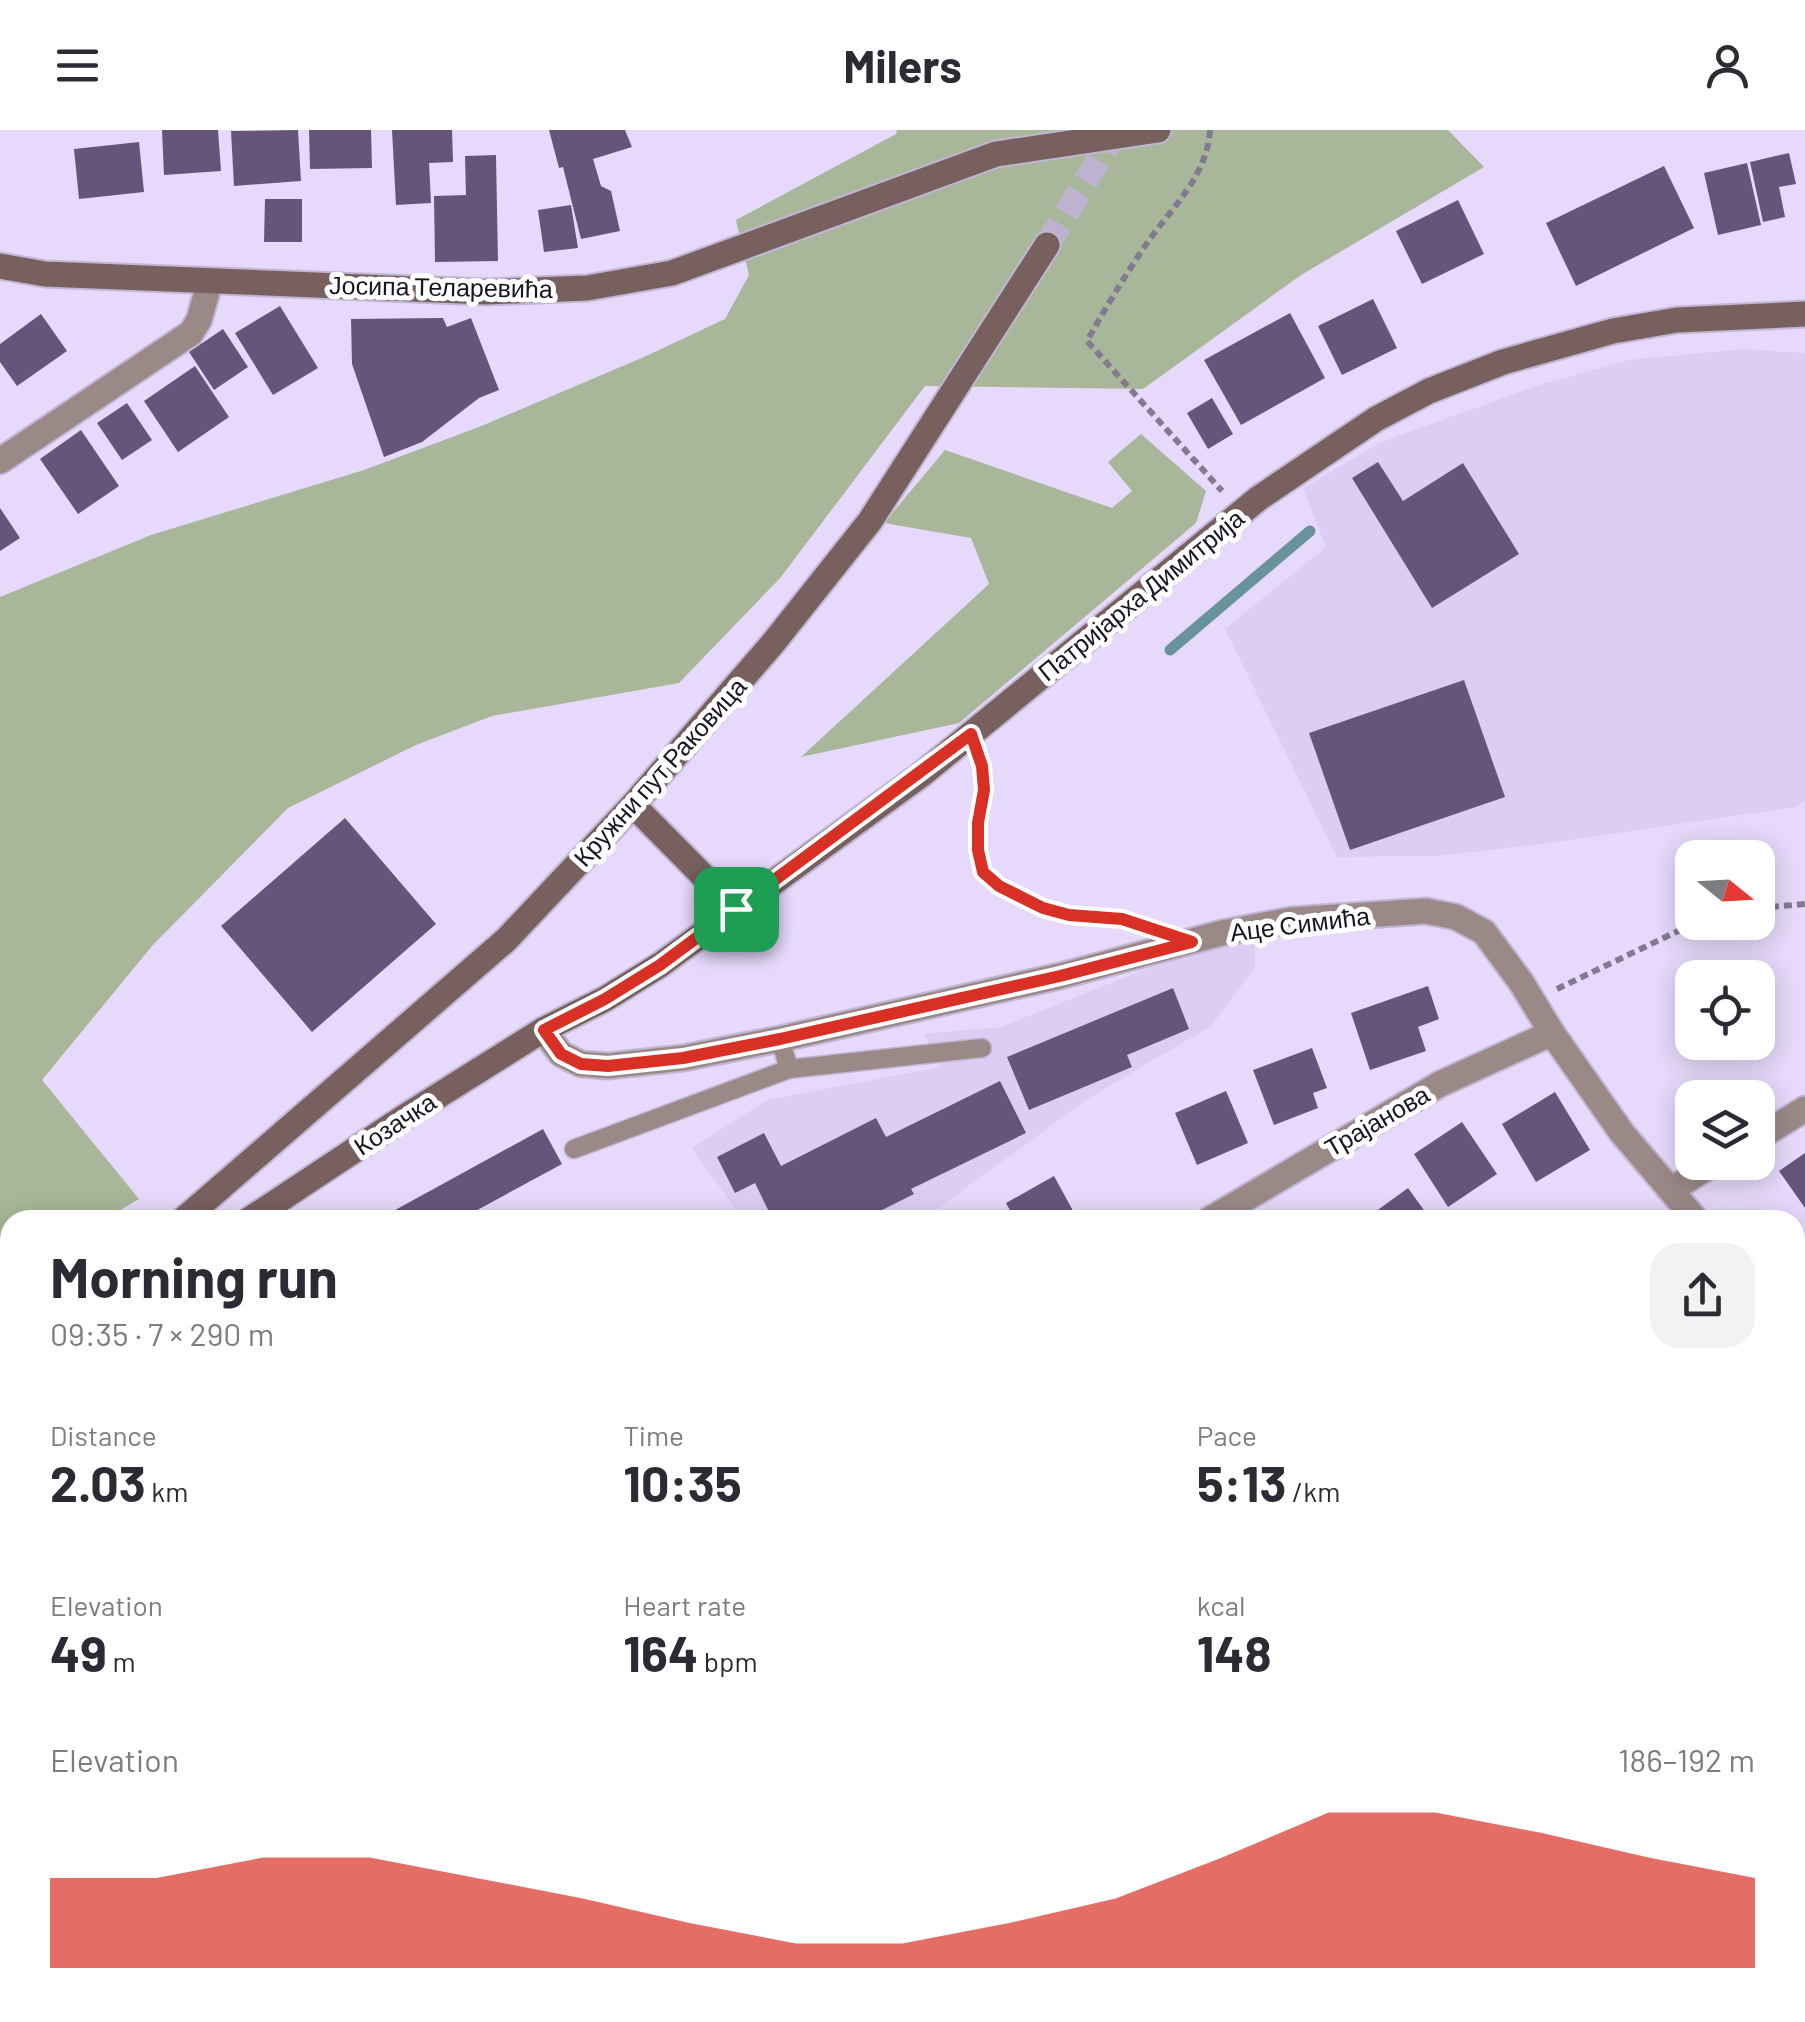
<!DOCTYPE html>
<html lang="en">
<head>
<meta charset="utf-8">
<style>
  body { margin:0; font-family:Barlow,sans-serif; background:#f2f2f3; color:#2b2b33; height:100vh; display:flex; flex-direction:column; font-size:38px; white-space:nowrap }
  * { box-sizing:border-box; margin:0 }
  p { font-size:32px; color:#7c7c81 }
  .icon { flex:none; width:55px; height:55px; fill:none; stroke:currentColor; stroke-width:2; stroke-linecap:round; stroke-linejoin:round }
  .map { position:relative; flex:1; overflow:hidden }
  .sheet { position:absolute; left:0px; top:1080px; width:1805px; height:812px; display:flex; flex-direction:column; background:#fff; border-radius:30px 30px 0 0; box-shadow:0 5px 25px #0003 }
  .sheet>* { flex:none }
  .needle { width:65px; rotate:108deg }
  .fabs { position:absolute; left:1675px; top:710px; display:grid; gap:20px }
  .fabs a { display:grid; place-items:center; width:100px; height:100px; border-radius:20px; background:#fff; box-shadow:0 5px 25px #0003; font-size:50px }
  .pin { position:absolute; display:grid; place-items:center; width:85px; height:85px; color:#fff; margin:-42px; border-radius:20px; box-shadow:0 5px 15px #0006 }
  .round { display:grid; place-items:center; flex:none; width:105px; height:105px; border-radius:30px; background:#f2f2f3 }
  .overview { display:flex; align-items:center; justify-content:space-between; height:170px; padding:0 50px }
  h1 { font-size:55px; font-weight:700; line-height:75px }
  .figures { display:grid; grid-template-columns:repeat(3,1fr); gap:15px; height:170px; padding:10px 50px }
  .figures div { display:grid; align-content:center }
  .figures b { font-size:50px; font-weight:700 }
  .figures small { font-size:28px; font-weight:400 }
  .figures p { font-size:28px }
  .chart { height:280px; padding:20px 50px }
  .chart p { display:flex; justify-content:space-between }
  .chart svg { width:100%; height:180px; margin-top:10px; fill:#d93025; opacity:.7 }
  header { display:flex; justify-content:space-between; align-items:center; height:130px; padding:0 50px; background:#fff; font-size:45px; font-weight:700 }
  .map>svg:first-child { display:block }
</style>
</head>
<body>
<header><svg class="icon" aria-label="menu" viewBox="0 0 24 24"><path d="M4 6h16M4 12h16M4 18h16"/></svg>Milers<svg class="icon" aria-label="person" viewBox="0 0 24 24"><circle cx="12" cy="8" r="4"/><path d="M4 21q1-7 8-7t8 7"/></svg></header>
<div class="map">
<svg width="1805" height="1892" viewBox="0 0 1805 1892">
  <rect width="100%" height="100%" fill="#e6d9fb"/>
  <g fill="#ddcdf5">
    <polygon points="1743,219 1805,223 1805,670 1796,677 1549,713 1437,726 1337,727 1225,499 1326,417 1303,358 1381,312 1539,255 1629,230"/>
    <polygon points="1254,806 1255,838 1211,896 1089,968 922,1090 743,1090 692,1018 767,970 941,937 924,904 1001,897 1143,840"/>
  </g>
  <g fill="#a8b799">
    <polygon points="897,0 1448,0 1484,37 1301,145 1143,259 925,256 781,447 679,553 492,586 416,615 288,678 152,816 42,950 139,1069 104,1090 10,1090 10,1120 0,1124 0,467 151,405 364,340 479,297 644,227 725,189 749,145 736,90 896,4"/>
    <polygon points="1141,304 1206,361 1196,393 959,593 801,627 989,454 971,408 884,393 945,320 1112,378 1132,361 1108,332"/>
    <polygon points="0,1634 10,1643 10,1882 243,1883 236,1892 0,1892"/>
  </g>
  <g fill="none" stroke-linecap="round" stroke-linejoin="round">
    <polyline stroke="#69939b" stroke-width="11" points="1170,520 1310,401"/>
  </g>
  <g fill="#65557b">
    <polygon points="162,0 218,0 221,41 164,45"/>
    <polygon points="298,0 301,51 234,56 231,1"/>
    <polygon points="309,0 371,0 372,38 310,39"/>
    <polygon points="392,0 452,0 453,32 429,33 431,73 396,75"/>
    <polygon points="549,0 625,0 632,17 593,29 601,56 611,61 620,101 581,109 563,37 559,38"/>
    <polygon points="139,12 144,62 79,69 74,19"/>
    <polygon points="1789,23 1796,54 1779,57 1785,87 1763,92 1750,32"/>
    <polygon points="496,25 498,131 435,132 434,66 466,65 465,26"/>
    <polygon points="1747,33 1761,95 1718,105 1704,43"/>
    <polygon points="1664,36 1694,98 1576,156 1546,93"/>
    <polygon points="265,69 302,69 302,112 264,112"/>
    <polygon points="1458,70 1484,124 1422,154 1396,101"/>
    <polygon points="571,75 578,118 544,122 538,80"/>
    <polygon points="1373,169 1397,218 1342,245 1318,196"/>
    <polygon points="280,176 318,238 273,265 235,203"/>
    <polygon points="1290,183 1325,248 1241,295 1204,230"/>
    <polygon points="41,184 67,221 17,256 0,232 0,214"/>
    <polygon points="443,188 447,197 471,188 499,260 479,268 422,312 384,327 352,234 351,189"/>
    <polygon points="223,199 248,237 214,260 189,222"/>
    <polygon points="195,236 229,287 178,322 144,271"/>
    <polygon points="1212,268 1233,304 1208,319 1187,283"/>
    <polygon points="127,273 152,310 122,330 97,293"/>
    <polygon points="81,300 119,356 78,384 40,329"/>
    <polygon points="1378,332 1403,371 1463,333 1519,424 1432,478 1352,348"/>
    <polygon points="0,378 20,408 0,421"/>
    <polygon points="1464,550 1505,667 1350,720 1309,603"/>
    <polygon points="345,688 436,794 312,902 221,796"/>
    <polygon points="1428,856 1439,889 1418,897 1426,921 1370,940 1351,883"/>
    <polygon points="1173,858 1189,899 1127,925 1132,937 1029,980 1007,927"/>
    <polygon points="1312,918 1327,958 1313,963 1318,978 1274,995 1253,940"/>
    <polygon points="1000,951 1026,1003 911,1059 914,1064 862,1090 773,1090 755,1053 735,1063 717,1027 764,1003 781,1036 876,988 886,1007"/>
    <polygon points="1226,961 1248,1013 1197,1035 1175,983"/>
    <polygon points="1555,962 1590,1020 1536,1052 1502,994"/>
    <polygon points="1462,992 1497,1044 1448,1077 1414,1024"/>
    <polygon points="543,999 562,1034 459,1090 377,1090"/>
    <polygon points="1805,1023 1805,1078 1779,1041"/>
    <polygon points="1054,1046 1078,1090 1015,1090 1006,1073"/>
    <polygon points="1408,1058 1431,1090 1364,1090"/>
    <polygon points="1805,1462 1805,1543 1795,1529 1795,1469"/>
  </g>
  <g fill="none" stroke-linecap="round" stroke-linejoin="round">
    <polyline stroke="#bdb2cf" stroke-width="25" stroke-dasharray="25 12" stroke-linecap="butt" points="1047,115 1117,0"/>
    <defs>
      <g id="lane">
        <polyline points="780,909 789,939 982,918"/>
        <polyline points="574,1019 789,939"/>
      </g>
      <g id="street">
        <polyline points="0,331 191,203 199,190 210,151"/>
        <polyline points="543,900 561,924 581,934 608,936 683,928 780,909 1060,846 1222,803 1291,790 1426,781 1456,787 1484,802 1521,852 1552,903 1622,1003 1696,1090"/>
        <polyline points="1758,1008 1805,979"/>
        <polyline points="1671,1060 1716,1032"/>
        <polyline points="1209,1090 1440,954 1552,903"/>
        <polyline points="1795,1213 1805,1227"/>
        <polyline points="1795,1339 1805,1333"/>
        <polyline points="0,1413 10,1407"/>
        <polyline points="446,1892 454,1882"/>
        <polyline points="812,1892 825,1882"/>
        <polyline points="1030,1892 1043,1882"/>
      </g>
      <g id="secondary">
        <polyline points="0,136 45,144 486,162 587,158 672,143 996,24 1158,0"/>
        <polyline points="633,675 736,779"/>
        <polyline points="183,1090 506,810 633,675 774,512 870,391 1047,115"/>
        <polyline points="249,1090 406,986 543,900 605,869 660,835 921,645 1259,368 1376,289 1429,261 1503,232 1613,201 1677,190 1805,184"/>
        <polyline points="0,1244 10,1236"/>
        <polyline points="539,1882 546,1892"/>
      </g>
    </defs>
    <use href="#lane" stroke="#c1b6d4" stroke-width="21"/>
    <use href="#street" stroke="#c1b6d4" stroke-width="29"/>
    <use href="#secondary" stroke="#c1b6d4" stroke-width="29"/>
    <g stroke="#837a92" stroke-width="6" stroke-dasharray="8 5" stroke-linecap="butt">
      <path d="M1210 0C1207 47 1171 78 1145 116 1124 147 1105 179 1087 211L1222 361"/>
      <path d="M981 634 984 661 977 693 983 741C1006 762 1036 779 1068 785 1092 789 1115 787 1139 795"/>
      <polyline points="1758,778 1805,774"/>
      <polyline points="1557,859 1697,792"/>
    </g>
    <use href="#lane" stroke="#9b8988" stroke-width="18"/>
    <use href="#street" stroke="#9b8988" stroke-width="25"/>
    <use href="#secondary" stroke="#78605e" stroke-width="25"/>
  </g>
  <g fill="none" stroke-linecap="round" stroke-linejoin="round">
    <defs>
      <polygon id="route" points="971,604 982,636 984,660 978,693 978,720 983,742 999,756 1043,778 1069,785 1122,789 1192,812 1060,846 780,909 683,928 608,936 581,934 561,924 544,900 605,869 660,835"/>
    </defs>
    <use href="#route" stroke="#fff" stroke-width="20"/>
    <use href="#route" stroke="#d93025" stroke-width="12"/>
  </g>
  <g text-anchor="middle" stroke-width="10" stroke-linejoin="round" paint-order="stroke">
    <g font-size="25" fill="#1a1521" stroke="#fff">
      <text transform="translate(441 157) rotate(1)" y="9">Јосипа Теларевића</text>
      <text transform="translate(1141 465) rotate(-39)" y="9">Патријарха Димитрија</text>
      <text transform="translate(660 642) rotate(-48)" y="9">Кружни пут Раковица</text>
      <text transform="translate(1300 794) rotate(-7)" y="9">Аце Симића</text>
      <text transform="translate(1377 991) rotate(-30)" y="9">Трајанова</text>
      <text transform="translate(395 994) rotate(-33)" y="9">Козачка</text>
    </g>
  </g>
</svg>
<div class="fabs">
<a><svg class="needle" viewBox="-14 -14 28 28"><path d="M0-13l5 13h-10z" fill="#e53935"/><path d="M0 13l5-13h-10z" fill="#7c7c81"/></svg></a>
<a><svg class="icon" aria-label="locate" viewBox="0 0 24 24"><circle cx="12" cy="12" r="6"/><path d="M12 2v4M12 18v4M2 12h4M18 12h4"/></svg></a>
<a><svg class="icon" aria-label="layers" viewBox="0 0 24 24"><path d="M12 4l9 5-9 5-9-5zM3 14l9 5 9-5"/></svg></a>
</div>
<div class="pin" style="left:736px;top:779px;background:#1e9e55"><svg class="icon" aria-label="arrive" viewBox="0 0 24 24"><path d="M6 21V4h12l-3 4 3 4H6"/></svg></div>
<section class="sheet">
<div class="overview"><div><h1>Morning run</h1><p>09:35 · 7 × 290 m</p></div><a class="round"><svg class="icon" aria-label="share" viewBox="0 0 24 24"><path d="M12 15V3M7 8l5-5 5 5M5 13v7h14v-7"/></svg></a></div>
<div class="figures">
<div><p>Distance</p><b>2.03<small> km</small></b></div>
<div><p>Time</p><b>10:35</b></div>
<div><p>Pace</p><b>5:13<small> /km</small></b></div>
</div>
<div class="figures">
<div><p>Elevation</p><b>49<small> m</small></b></div>
<div><p>Heart rate</p><b>164<small> bpm</small></b></div>
<div><p>kcal</p><b>148</b></div>
</div>
<div class="chart"><p><span>Elevation</span>186–192 m</p>
<svg viewBox="0 0 160 44" preserveAspectRatio="none"><path d="M0 44V22L10 22L20 17L30 17L40 22L50 27L60 33L70 38L80 38L90 33L100 27L110 17L120 6L130 6L140 11L150 17L160 22V44z"/></svg>
</div>
</section>
</div>
</body>
</html>
